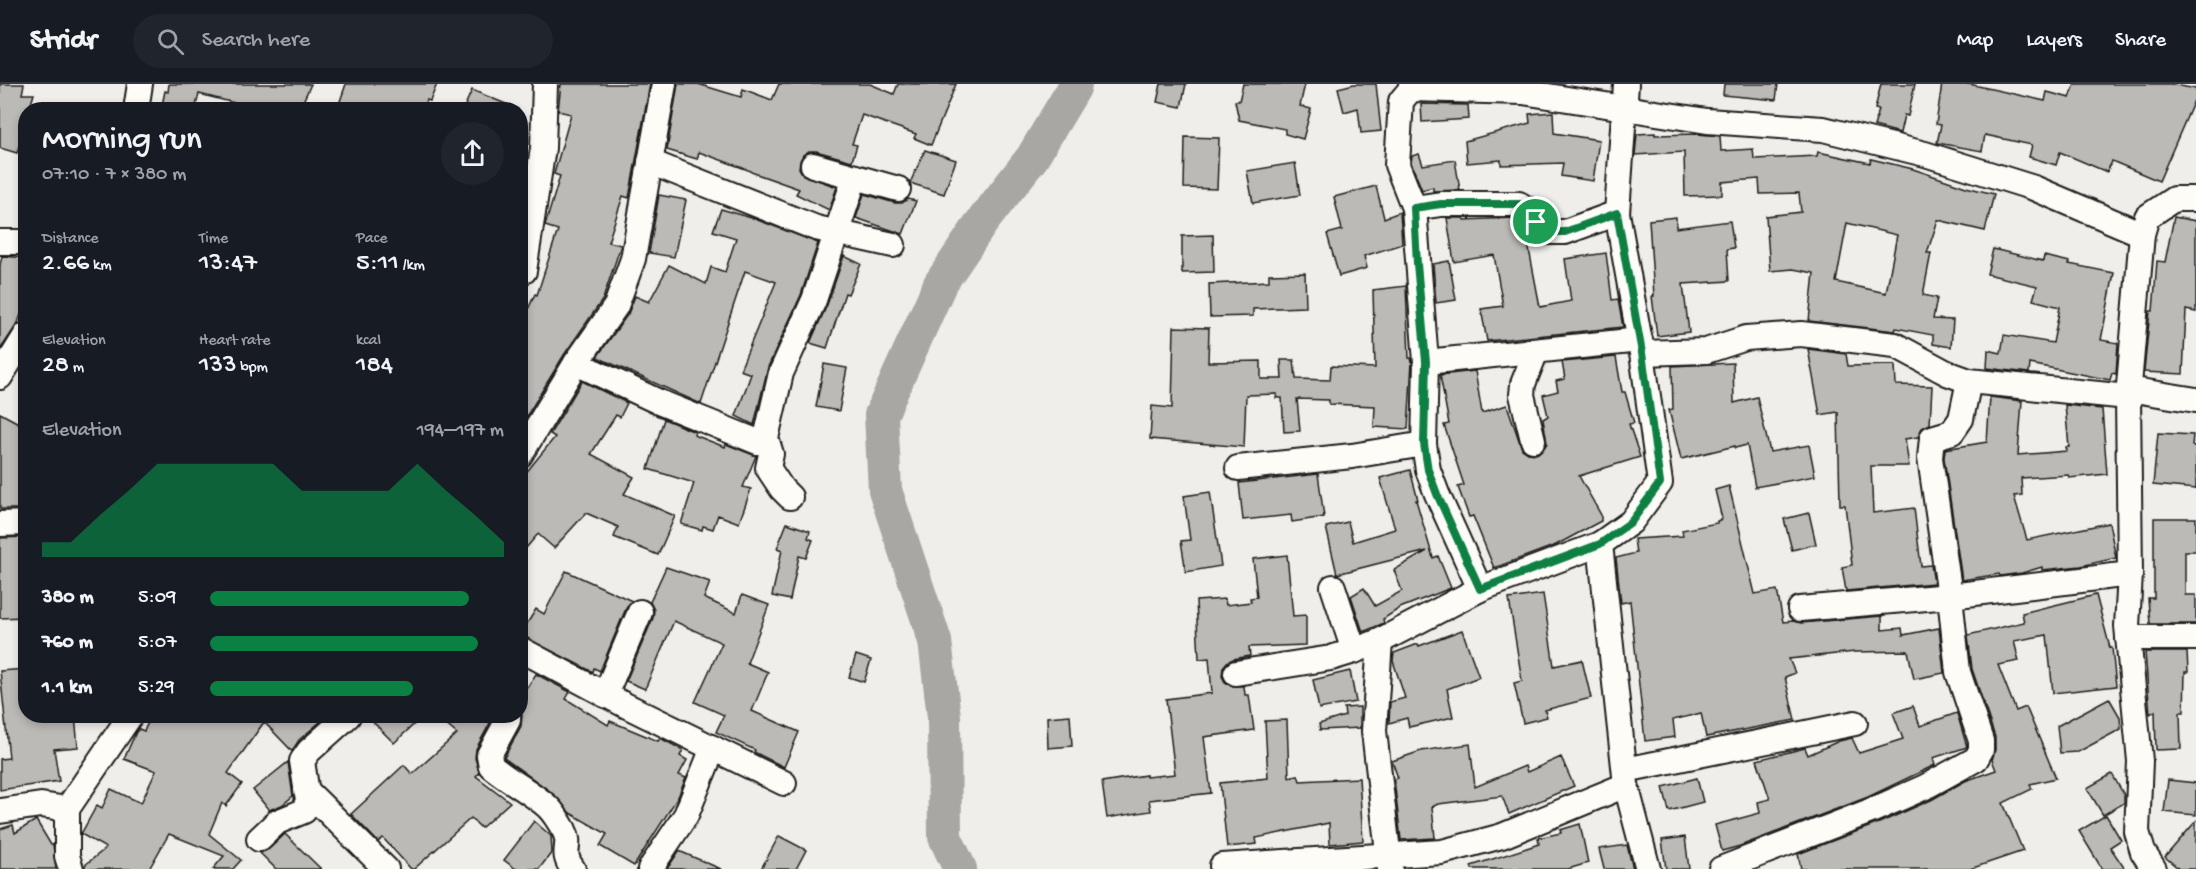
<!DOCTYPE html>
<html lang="en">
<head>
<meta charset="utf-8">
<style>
  body { margin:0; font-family:"Gochi Hand",sans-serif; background:#20242c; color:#f1f3f6; height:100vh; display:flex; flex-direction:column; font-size:22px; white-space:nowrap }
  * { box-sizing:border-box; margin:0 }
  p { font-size:20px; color:#9ea1a6 }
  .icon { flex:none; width:33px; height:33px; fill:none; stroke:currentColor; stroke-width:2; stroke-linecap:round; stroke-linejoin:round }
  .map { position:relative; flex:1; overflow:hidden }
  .panel { position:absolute; left:18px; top:18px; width:510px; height:621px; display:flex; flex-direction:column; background:#171b24; border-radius:24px; box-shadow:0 3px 9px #0003 }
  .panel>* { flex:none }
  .pin { position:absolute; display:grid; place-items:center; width:51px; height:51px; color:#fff; margin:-26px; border:3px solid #fff; border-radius:50%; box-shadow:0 2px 6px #0007 }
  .round { display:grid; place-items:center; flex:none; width:63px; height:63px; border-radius:32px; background:#20242c }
  .overview { display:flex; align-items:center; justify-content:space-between; height:102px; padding:0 24px }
  h1 { font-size:33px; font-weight:600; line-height:45px }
  .stats { display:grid; grid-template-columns:repeat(3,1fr); gap:9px; height:102px; padding:6px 24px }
  .stats div { display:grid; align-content:center }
  .stats b { font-size:26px; font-weight:600 }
  .stats small { font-size:16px; font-weight:400 }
  .stats p { font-size:16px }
  .chart { height:168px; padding:12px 24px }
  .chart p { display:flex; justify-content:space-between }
  .chart svg { width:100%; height:108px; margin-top:6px; fill:#0b8043; opacity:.7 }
  ul { padding:0 24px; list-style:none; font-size:20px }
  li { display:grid; grid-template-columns:96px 72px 1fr; align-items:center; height:45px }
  li i { height:15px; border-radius:8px; background:#0b8043 }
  header { display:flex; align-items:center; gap:36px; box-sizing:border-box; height:84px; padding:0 30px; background:#171b24; border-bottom:2px solid #363941 }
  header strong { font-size:28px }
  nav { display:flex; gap:33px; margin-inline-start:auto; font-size:21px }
  .search { width:420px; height:54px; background:#20242c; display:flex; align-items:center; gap:15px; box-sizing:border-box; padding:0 21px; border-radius:33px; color:#9ea1a6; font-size:22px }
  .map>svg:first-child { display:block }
</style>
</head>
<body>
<header>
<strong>Stridr</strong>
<div class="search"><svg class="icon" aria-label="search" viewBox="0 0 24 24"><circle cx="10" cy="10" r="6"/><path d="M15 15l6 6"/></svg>Search here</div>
<nav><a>Map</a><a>Layers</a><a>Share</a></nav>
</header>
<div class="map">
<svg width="2196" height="785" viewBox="0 0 2196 785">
  <rect width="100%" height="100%" fill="#f0eeea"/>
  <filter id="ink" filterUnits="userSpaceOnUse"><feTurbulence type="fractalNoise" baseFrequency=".0167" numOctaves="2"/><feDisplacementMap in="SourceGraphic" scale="12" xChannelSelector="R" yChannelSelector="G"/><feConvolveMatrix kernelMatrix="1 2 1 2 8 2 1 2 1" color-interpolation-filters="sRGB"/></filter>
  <g filter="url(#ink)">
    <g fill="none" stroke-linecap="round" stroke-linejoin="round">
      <polyline stroke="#a8a7a3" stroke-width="34" points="960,785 945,753 944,633 935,557 885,406 881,331 940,200 982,138 1032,74 1074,4 1075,0"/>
    </g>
    <g fill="#bbbab6" stroke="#1c1c1c" stroke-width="1.5" fill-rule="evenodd">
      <polygon points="0,0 24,0 22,10 34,10 29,26 26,26 26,39 17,69 0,64"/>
      <polygon points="169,0 311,0 299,26 262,26 199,10 195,26 161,26 165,7 168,8"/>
      <polygon points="346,0 437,0 430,17 427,16 422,26 337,26"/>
      <polygon points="561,0 650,0 629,114 623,112 608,158 621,161 603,215 564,271 520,343 520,243 535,210 537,211 558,146 545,142 560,92 554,90 571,30 558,27"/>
      <polygon points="678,0 698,0 741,13 743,5 772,16 779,0 870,0 894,10 898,0 956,0 931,61 914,54 916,50 862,31 852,60 857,61 852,77 816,67 809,67 803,71 800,77 799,84 803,91 837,103 829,126 796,110 799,105 751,88 751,87 699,68 697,75 667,66"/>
      <polygon points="1161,0 1186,0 1181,23 1157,18"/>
      <polygon points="1243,0 1305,0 1300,22 1311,25 1303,55 1285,50 1285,45 1239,36 1235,17 1239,17"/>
      <polygon points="1354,0 1376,0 1381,47 1361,49 1358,24 1344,28 1338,4"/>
      <polygon points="1724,0 1778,0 1776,16 1723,11"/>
      <polygon points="1881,0 1915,0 1908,32 1904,31 1900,49 1874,42 1879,26 1875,25"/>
      <polygon points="1942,0 1969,0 2045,17 2047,8 2070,14 2075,0 2170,0 2196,5 2196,12 2159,97 2112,77 2107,88 2060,68 2056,81 2029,73 2032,61 1985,51 1982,67 1937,59 1941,41 1936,40"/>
      <polygon points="472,6 518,25 518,26 463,26"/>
      <polygon points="1421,20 1468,21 1469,35 1422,38"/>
      <polygon points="1553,28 1554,49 1599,56 1593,97 1561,92 1563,79 1501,81 1501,76 1467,79 1465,57 1530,39 1529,30"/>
      <path d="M1655 49V51L1697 50 1720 52 1721 67 1753 65 1754 75 1817 72 1818 68 1870 79 1871 75 1913 85 1966 103 1994 110 1985 147 1938 136 1927 169H1931L1923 211 1937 214 1933 235 1953 236 1951 263 1933 260V251L1896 244 1895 247 1809 237 1814 189 1793 185 1770 187 1766 132 1801 128 1799 109 1760 110 1759 95 1722 98V111L1685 112 1684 68 1635 71 1637 50ZM1847 139 1897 151 1886 209 1836 198Z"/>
      <polygon points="1185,53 1219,54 1217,105 1184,104"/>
      <polygon points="925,66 956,76 944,110 910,99"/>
      <polygon points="1419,70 1423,81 1455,76 1460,106 1433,107 1433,103 1422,106 1411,79 1412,72"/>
      <polygon points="1295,79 1300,111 1253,119 1247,87"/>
      <polygon points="1376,102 1384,134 1400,128 1402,160 1364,172 1367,184 1339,192 1327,150 1342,146 1334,113"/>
      <polygon points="864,110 895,119 902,119 908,115 916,117 903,150 856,134"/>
      <polygon points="659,111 686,116 674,173 649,169"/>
      <polygon points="721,125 755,135 818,159 801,211 768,283 754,341 736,332 751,290 740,286 776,198 745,187 701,320 597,273 628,230 635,212 649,218 669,181 706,200 711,183 725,188 736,154 713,147"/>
      <polygon points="1676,133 1676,144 1730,137 1734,164 1727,165 1729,197 1683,200 1689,248 1657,252 1652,212 1654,212 1649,136"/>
      <polygon points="2174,133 2196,137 2196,228 2186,226 2183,290 2144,288 2150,227 2153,227 2157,177 2165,178"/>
      <polygon points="1447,134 1464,134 1464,136 1515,134 1518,136 1525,144 1540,223 1571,217 1565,175 1606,169 1612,216 1618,215 1623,243 1487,257 1481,225 1503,222 1494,171 1454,178"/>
      <polygon points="1213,151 1214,188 1182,189 1182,152"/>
      <polygon points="1993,165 2043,177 2044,172 2070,178 2069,180 2114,189 2101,256 2118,259 2116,290 2112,289 2110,296 2030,280 2029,289 1987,284 1988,266 2001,269 2004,251 2053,259 2060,223 2033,216 2037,202 1987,190"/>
      <polygon points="2,172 26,174 26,216 18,239 0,266 0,181"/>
      <polygon points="844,172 861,180 848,210 845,209 827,264 810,259 827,221"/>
      <polygon points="1449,177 1456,216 1436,219 1433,180"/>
      <polygon points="1305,189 1306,223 1253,225 1253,232 1210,233 1209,200 1269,197 1269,190"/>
      <polygon points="1406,202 1409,274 1411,274 1412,278 1408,345 1374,343 1375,322 1329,320 1329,316 1297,315 1300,347 1284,348 1282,314 1276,314 1277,310 1246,311 1244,363 1150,355 1152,322 1172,324 1174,243 1209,244 1208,278 1261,277 1261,295 1282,295 1281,276 1294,276 1296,295 1330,296 1331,282 1375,284 1373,206"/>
      <polygon points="1808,265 1846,270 1848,282 1895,281 1896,301 1932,302 1930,340 1922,344 1918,353 1905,355 1909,382 1871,382 1873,429 1914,424 1921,482 1931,481 1934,499 1846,507 1842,483 1852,481 1845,421 1840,421 1838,328 1820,331"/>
      <polygon points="1616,273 1622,308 1625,308 1634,339 1629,340 1640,373 1579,392 1601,431 1601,437 1556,461 1494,484 1473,432 1469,433 1458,403 1464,401 1444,341 1449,340 1440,291 1475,287 1482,329 1507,321 1522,365 1528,369 1536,370 1542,367 1547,359 1543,335 1548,332 1543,311 1558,307 1556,297 1565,295 1562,278"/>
      <polygon points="1733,279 1734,319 1757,313 1770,368 1809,361 1815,392 1755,403 1747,361 1735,364 1735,362 1681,375 1669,326 1673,325 1672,282"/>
      <polygon points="824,280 847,284 839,327 816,323"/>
      <polygon points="582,297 627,319 620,333 616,331 591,370 634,393 624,410 675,432 658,471 614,453 618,443 586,429 554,464 538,450 520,471 520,396 555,353 550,350"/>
      <polygon points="1990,313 2022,317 2018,371 2067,367 2066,363 2069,363 2065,321 2102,325 2107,390 2069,394 2069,391 2021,394 2022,411 2014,412 2027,456 2109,439 2116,474 2081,482 2042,486 2042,483 2022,489 2000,492 1999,490 1962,496 1944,374 1945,365 1987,358"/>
      <polygon points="0,329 26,343 26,425 0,425"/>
      <polygon points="664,335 695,348 694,351 725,363 726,360 756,372 743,403 751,405 739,439 718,431 713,445 703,442 702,446 681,440 694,399 648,385"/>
      <polygon points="2158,349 2193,351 2192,362 2196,363 2196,405 2153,401"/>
      <polygon points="1410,386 1418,416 1416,416 1433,474 1438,472 1451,504 1400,524 1383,535 1384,539 1363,548 1351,512 1364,504 1375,522 1402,507 1394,486 1427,467 1337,490 1326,443 1348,438 1353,458 1395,445 1380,394"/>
      <polygon points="1318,390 1324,433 1292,438 1291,431 1243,436 1239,399"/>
      <polygon points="1729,402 1755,510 1777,506 1783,538 1793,537 1801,539 1882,532 1882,546 1902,544 1903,551 1939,544 1944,589 1914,595 1908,567 1855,568 1789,575 1795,589 1785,593 1795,636 1706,653 1701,629 1673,636 1675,653 1645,657 1630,517 1621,519 1616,474 1636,469 1634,455 1683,452 1682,446 1717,439 1717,437 1722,435 1715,406"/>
      <polygon points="1210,408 1221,482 1186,488 1181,457 1190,456 1184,412"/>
      <polygon points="1809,429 1816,460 1792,466 1784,435"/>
      <polygon points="2154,434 2196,434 2196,467 2185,467 2185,511 2196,511 2196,540 2150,540 2148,514 2154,514"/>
      <polygon points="787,439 810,447 808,454 813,456 806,474 799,472 790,516 772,512 782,466 777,464"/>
      <polygon points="26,453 26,533 0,534 0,454"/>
      <polygon points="1287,471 1293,532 1306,531 1306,561 1249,563 1250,572 1233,575 1227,578 1223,583 1222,592 1225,598 1231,602 1244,602 1245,611 1249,611 1254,646 1204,653 1211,709 1149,716 1151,727 1107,734 1102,698 1146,691 1146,693 1175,690 1166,615 1212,609 1209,574 1199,575 1196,517 1225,515 1226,521 1251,518 1250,514 1257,513 1253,475"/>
      <polygon points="666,483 710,498 704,514 736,529 742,511 769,521 747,579 768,588 752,627 799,648 784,683 754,668 755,666 716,648 724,631 695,618 722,559 674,537 645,605 626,597 653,534 654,526 650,518"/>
      <polygon points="566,487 632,517 627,522 600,587 594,584 593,588 520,551 536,525 544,530"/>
      <polygon points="1543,510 1554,582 1582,576 1591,614 1545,626 1547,633 1523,639 1514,599 1522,597 1509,515"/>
      <polygon points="2096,511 2110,564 2112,564 2116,602 2053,609 2047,551 2014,557 2019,577 1998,581 2016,627 2026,623 2056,694 2030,700 2032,705 2003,719 2023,767 1970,785 1801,785 1798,770 1879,739 1931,716 1965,697 1996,686 1992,676 1995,666 1995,653 1972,585 1968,551 2024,538 2022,529"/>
      <polygon points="1462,546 1479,593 1447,605 1453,633 1409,643 1407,634 1389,639 1390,618 1405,614 1393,577 1394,569 1418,560 1419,562"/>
      <polygon points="2145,568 2187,568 2188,588 2185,588 2184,628 2180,628 2181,665 2156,666 2155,627 2150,630"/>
      <polygon points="856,571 871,576 864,598 849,593"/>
      <polygon points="26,585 26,632 75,632 78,663 54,665 59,697 0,706 0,675 9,674 0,587"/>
      <polygon points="1350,587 1356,618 1319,625 1313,596"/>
      <polygon points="536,590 570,608 566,615 608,641 610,637 658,657 660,654 683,666 680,672 687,676 679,691 686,694 678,713 634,782 600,762 607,750 570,729 550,707 504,674 521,642 522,632 520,614"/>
      <polygon points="2109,614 2120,633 2121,645 2078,668 2060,669 2057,642"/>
      <polygon points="1913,622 1920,642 1957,629 1967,663 1933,674 1935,681 1868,713 1740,762 1722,767 1715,741 1760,729 1758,718 1770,715 1757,676 1805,664 1808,671 1839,657 1852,654 1859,669 1903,655 1893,629"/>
      <polygon points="1360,623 1360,644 1320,646 1319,640 1345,632 1344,624"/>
      <polygon points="1070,631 1072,662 1048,664 1047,633"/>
      <polygon points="151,632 327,632 299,656 292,667 264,638 228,689 242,700 226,722 222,719 209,750 241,776 233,785 213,785 224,772 169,750 149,785 85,785 85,781 106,764 81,750 97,721 102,724 111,705 141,719 156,687 124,675 136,648 139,645 144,647"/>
      <polygon points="367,632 423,632 394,659"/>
      <polygon points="436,632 482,632 490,639 476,665 475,674 479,688 476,692 510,718 481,744 471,734 414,785 411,785 383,754 378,758 351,730 404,681 412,690 457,650"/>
      <polygon points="1287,636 1289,693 1298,691 1300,697 1359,694 1363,757 1330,760 1329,739 1256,754 1257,760 1227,763 1220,699 1268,694 1265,637"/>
      <polygon points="1470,660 1475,703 1525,682 1527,688 1561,673 1574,702 1509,730 1502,712 1438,720 1432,723 1435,754 1401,756 1394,695 1398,694 1392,677 1421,667"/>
      <polygon points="288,678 293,712 282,721 269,726 253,706"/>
      <polygon points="2112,690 2124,711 2124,719 2103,731 2087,704"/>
      <polygon points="1697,694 1703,718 1669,727 1663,703"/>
      <polygon points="2168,696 2196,699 2196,731 2164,728"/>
      <polygon points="2106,731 2121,756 2110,763 2125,785 2102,785 2079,747"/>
      <polygon points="36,736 51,761 53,761 56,785 0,785 0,745 13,741 15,749"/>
      <polygon points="534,737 551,752 552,768 539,785 516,785 504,776"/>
      <polygon points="2196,737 2196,785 2179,785 2165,773"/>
      <polygon points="1580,740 1588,779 1568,785 1472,785 1471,782 1539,760 1538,754 1561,749 1560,746"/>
      <polygon points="285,750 321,785 276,785 260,769 269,765"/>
      <polygon points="779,752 806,766 796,785 761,785"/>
      <polygon points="1685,753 1689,785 1666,785 1662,756"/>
      <polygon points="1627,761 1633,785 1604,785 1599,765"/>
      <polygon points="679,767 721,785 667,785"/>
    </g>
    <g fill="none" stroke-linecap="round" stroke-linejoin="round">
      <defs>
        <g id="minor">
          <polyline points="1411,0 1411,5 1401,17 1397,81 1414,124 1426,278 1424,360 1428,386 1437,410 1480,505"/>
          <polyline points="1411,5 1523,8 1707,37 1823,45 1925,70 2034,104 2142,150"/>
          <polyline points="136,26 140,0"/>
          <polyline points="650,78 816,144 893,161"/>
          <polyline points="813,81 898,105"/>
          <polyline points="1414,124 1441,120 1519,120 1527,125 1547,148 1565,148 1617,129"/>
          <polyline points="0,158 26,158"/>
          <polyline points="524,187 543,64 545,0"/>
          <polyline points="1642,269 1706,267 1746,254 1801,250 1895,261 1947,289 1969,297 2128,313"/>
          <polyline points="1426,278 1640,256"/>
          <polyline points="576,279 659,318 758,358 766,354"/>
          <polyline points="0,293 26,251"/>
          <polyline points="2128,305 2196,316"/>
          <polyline points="1533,356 1522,311 1523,300 1536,267"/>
          <polyline points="520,371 576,279 616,222 633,175 664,0"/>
          <polyline points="1238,384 1352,372 1424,360"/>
          <polyline points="790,413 782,405 768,384 771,370 766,354 781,289 814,216 855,93"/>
          <polyline points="0,440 26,439"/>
          <polyline points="1600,460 1626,701 1648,785"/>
          <polyline points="1333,503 1354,567"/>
          <polyline points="1800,525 1950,512 2130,490"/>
          <polyline points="2128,554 2196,554"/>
          <polyline points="1380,557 1374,647 1390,785"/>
          <polyline points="520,565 623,620 784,699"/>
          <polyline points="1236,589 1331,574 1354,567 1380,557 1480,505 1600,460 1631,438 1660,399 1642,269 1617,129 1626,0"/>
          <polyline points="605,611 640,528"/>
          <path d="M508 632V636L489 671 491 682C509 697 531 708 548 723 554 729 560 739 564 746 573 763 559 767 573 785"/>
          <polyline points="1625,686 1855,639"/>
          <polyline points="306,706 386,785"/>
          <polyline points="0,727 41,721 67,725"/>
          <polyline points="259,755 277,738 304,727 308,716 302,677 309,667 348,632"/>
          <polyline points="1222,782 1442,768 1502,752 1626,701"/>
          <polyline points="71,785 67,772 67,725 130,632"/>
          <polyline points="650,785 686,731 713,664"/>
          <polyline points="1721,785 1873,726 1925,703 1976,675 1981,666 1981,657 1958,588 1950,512 1930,374 1932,354 1952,348 1961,335 1969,297"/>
          <polyline points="2154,785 2143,768 2137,748 2140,677 2127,542 2130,490 2128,313 2142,150 2147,133 2174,115 2196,115"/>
        </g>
      </defs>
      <use href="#minor" stroke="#1c1c1c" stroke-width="28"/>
      <use href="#minor" stroke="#fdfcf7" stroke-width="24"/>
    </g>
  </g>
  <g fill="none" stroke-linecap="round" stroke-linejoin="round" filter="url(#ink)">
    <defs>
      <polygon id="route" points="1441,120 1519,120 1527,125 1547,148 1565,148 1617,129 1642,269 1660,399 1631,438 1600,460 1480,505 1437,410 1428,386 1424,360 1426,278 1417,180 1414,124"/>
    </defs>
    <use href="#route" stroke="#fff" stroke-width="12"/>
    <use href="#route" stroke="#0b8043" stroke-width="8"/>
  </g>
</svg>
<div class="pin" style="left:1536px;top:138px;background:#1e9e55"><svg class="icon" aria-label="arrive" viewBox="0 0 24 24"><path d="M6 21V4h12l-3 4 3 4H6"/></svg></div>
<section class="panel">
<div class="overview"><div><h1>Morning run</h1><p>07:10 · 7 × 380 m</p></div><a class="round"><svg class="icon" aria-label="share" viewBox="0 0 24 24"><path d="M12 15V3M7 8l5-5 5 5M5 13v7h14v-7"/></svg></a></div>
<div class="stats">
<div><p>Distance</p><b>2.66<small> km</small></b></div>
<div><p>Time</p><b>13:47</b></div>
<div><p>Pace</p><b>5:11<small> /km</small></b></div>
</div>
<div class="stats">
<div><p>Elevation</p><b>28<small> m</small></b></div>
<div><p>Heart rate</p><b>133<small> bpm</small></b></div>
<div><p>kcal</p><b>184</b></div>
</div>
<div class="chart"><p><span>Elevation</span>194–197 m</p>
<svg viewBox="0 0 160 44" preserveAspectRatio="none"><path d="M0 44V38L10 38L20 27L30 17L40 6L50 6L60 6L70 6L80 6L90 17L100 17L110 17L120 17L130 6L140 17L150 27L160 38V44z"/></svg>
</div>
<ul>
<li><b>380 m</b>5:09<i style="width:88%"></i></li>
<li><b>760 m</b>5:07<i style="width:91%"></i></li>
<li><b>1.1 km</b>5:29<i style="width:69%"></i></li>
</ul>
</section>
</div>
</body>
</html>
